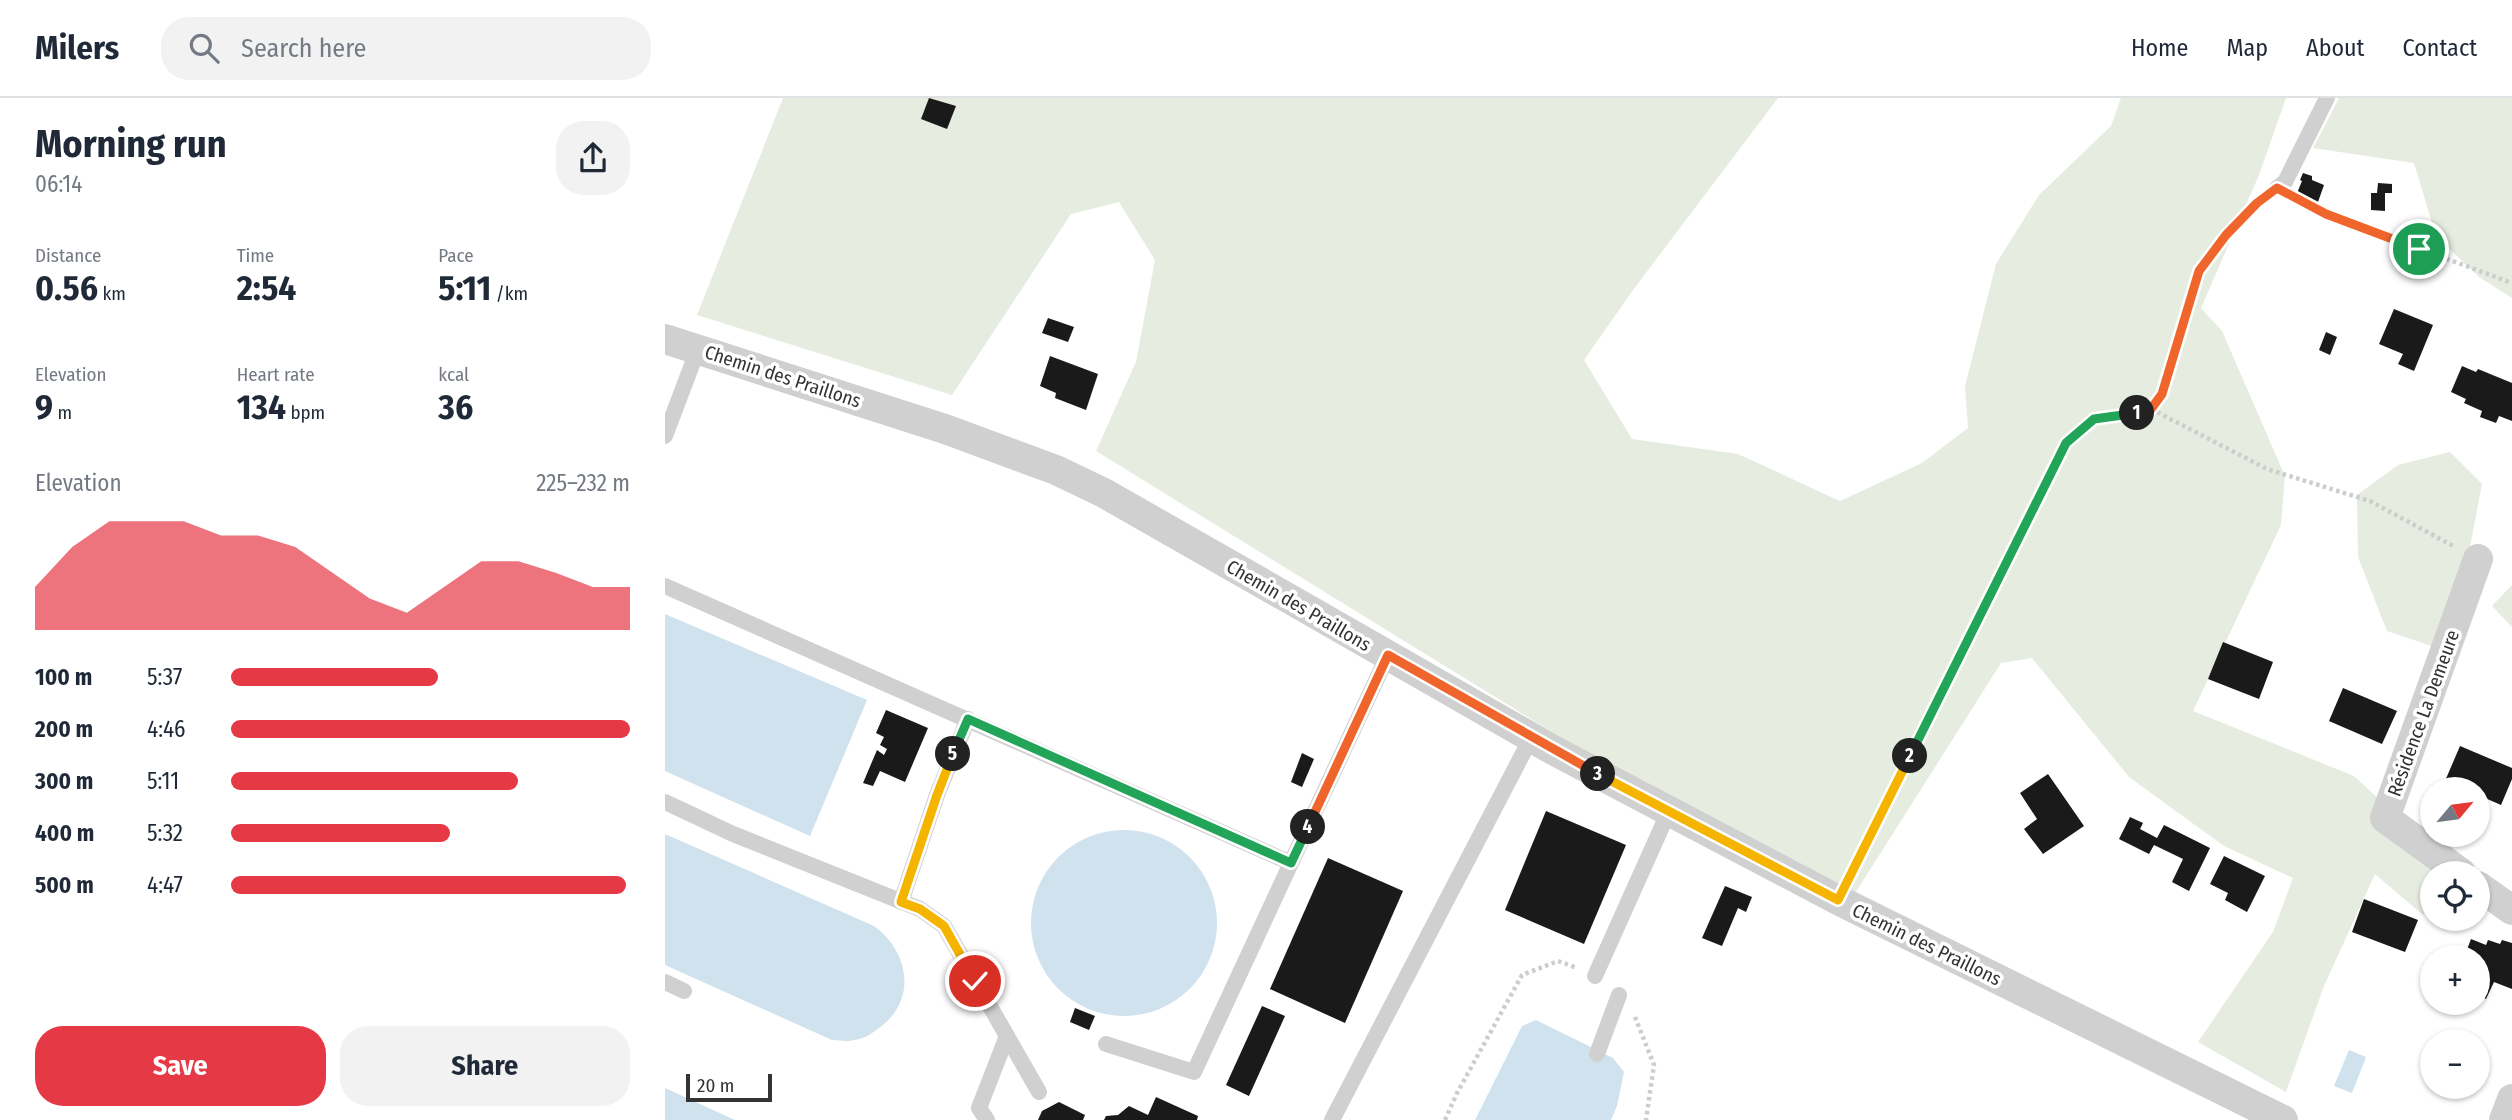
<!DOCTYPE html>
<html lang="en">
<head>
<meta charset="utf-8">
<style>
  body { margin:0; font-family:"Fira Sans Condensed",sans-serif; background:#f2f2f3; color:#1f2937; height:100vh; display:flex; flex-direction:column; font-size:26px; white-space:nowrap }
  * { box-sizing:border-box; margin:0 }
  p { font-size:23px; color:#747a83 }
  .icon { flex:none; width:38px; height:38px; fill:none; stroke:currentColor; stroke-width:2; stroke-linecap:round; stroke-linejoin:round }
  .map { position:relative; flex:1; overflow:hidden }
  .drawer { display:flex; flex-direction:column; background:#fff; width:665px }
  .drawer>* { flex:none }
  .needle { width:46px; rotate:61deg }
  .fabs { position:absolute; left:1755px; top:679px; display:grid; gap:14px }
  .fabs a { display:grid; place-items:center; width:70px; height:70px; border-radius:50%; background:#fff; box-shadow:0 2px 5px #0004; font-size:35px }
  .scale { position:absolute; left:21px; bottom:18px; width:86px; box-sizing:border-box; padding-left:7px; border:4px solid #333; border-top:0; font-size:19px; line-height:24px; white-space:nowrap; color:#333; -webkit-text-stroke:5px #fff; paint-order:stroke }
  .pin { position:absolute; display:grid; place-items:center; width:60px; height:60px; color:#fff; margin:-30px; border:4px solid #fff; border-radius:50%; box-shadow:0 2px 7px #0007 }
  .km { position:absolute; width:35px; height:35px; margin:-18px; border-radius:50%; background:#222; color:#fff; font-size:19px; line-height:35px; text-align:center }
  .round { display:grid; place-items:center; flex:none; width:74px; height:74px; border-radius:28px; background:#f2f2f3 }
  .head { display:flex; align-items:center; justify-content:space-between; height:119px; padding:0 35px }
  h1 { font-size:38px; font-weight:700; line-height:52px }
  .figures { display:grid; grid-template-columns:repeat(3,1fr); gap:10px; height:119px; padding:7px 35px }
  .figures div { display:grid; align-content:center }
  .figures b { font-size:35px; font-weight:700 }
  .figures small { font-size:19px; font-weight:400 }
  .figures p { font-size:19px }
  .chart { height:196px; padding:14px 35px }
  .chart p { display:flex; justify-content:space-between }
  .chart svg { width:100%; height:126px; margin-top:7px; fill:#e63946; opacity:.7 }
  .primary-button { display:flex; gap:14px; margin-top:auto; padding:14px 35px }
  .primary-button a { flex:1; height:80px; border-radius:28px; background:#e63946; color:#fff; font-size:28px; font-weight:700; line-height:80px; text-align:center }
  .primary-button a+a { background:#f2f2f3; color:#1f2937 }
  ul { padding:0 35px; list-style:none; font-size:23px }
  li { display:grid; grid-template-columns:112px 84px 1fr; align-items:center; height:52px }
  li i { height:18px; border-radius:9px; background:#e63946 }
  header { display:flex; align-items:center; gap:42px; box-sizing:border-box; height:98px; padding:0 35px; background:#fff; border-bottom:2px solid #e0e1e3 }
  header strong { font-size:33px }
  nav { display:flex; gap:38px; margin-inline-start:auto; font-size:24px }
  .search { width:490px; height:63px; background:#f2f2f3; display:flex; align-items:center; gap:18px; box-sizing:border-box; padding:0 24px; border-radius:28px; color:#747a83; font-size:26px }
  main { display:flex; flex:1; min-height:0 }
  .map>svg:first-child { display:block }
</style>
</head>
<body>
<header>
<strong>Milers</strong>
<div class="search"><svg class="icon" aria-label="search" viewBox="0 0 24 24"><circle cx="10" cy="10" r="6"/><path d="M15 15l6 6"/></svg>Search here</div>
<nav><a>Home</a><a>Map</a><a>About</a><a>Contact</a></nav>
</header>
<main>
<section class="drawer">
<div class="head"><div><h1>Morning run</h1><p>06:14</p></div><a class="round"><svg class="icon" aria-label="share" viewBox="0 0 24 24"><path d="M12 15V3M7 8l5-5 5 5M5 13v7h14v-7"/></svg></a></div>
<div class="figures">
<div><p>Distance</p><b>0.56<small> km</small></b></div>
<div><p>Time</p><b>2:54</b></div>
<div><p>Pace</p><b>5:11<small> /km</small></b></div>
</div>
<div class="figures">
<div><p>Elevation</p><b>9<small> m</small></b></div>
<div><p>Heart rate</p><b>134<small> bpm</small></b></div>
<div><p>kcal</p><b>36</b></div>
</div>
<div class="chart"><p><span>Elevation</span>225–232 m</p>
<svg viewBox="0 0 160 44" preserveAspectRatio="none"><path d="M0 44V29L10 15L20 6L30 6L40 6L50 11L60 11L70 15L80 24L90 33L100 38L110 29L120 20L130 20L140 24L150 29L160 29V44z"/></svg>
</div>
<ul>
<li><b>100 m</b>5:37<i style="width:52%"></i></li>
<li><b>200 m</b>4:46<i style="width:100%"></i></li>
<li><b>300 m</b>5:11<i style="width:72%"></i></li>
<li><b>400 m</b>5:32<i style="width:55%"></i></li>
<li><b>500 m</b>4:47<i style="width:99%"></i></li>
</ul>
<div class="primary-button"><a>Save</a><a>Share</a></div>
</section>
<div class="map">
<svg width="1847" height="1022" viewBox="0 0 1847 1022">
  <rect width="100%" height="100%" fill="#fff"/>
  <g fill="#e6ecdf">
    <polygon points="118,0 1113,0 968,192 919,262 967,341 1073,356 1175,403 1257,365 1303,330 1300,288 1331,166 1374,97 1446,28 1456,0 1621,0 1594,77 1536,210 1557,233 1620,378 1616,427 1528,613 1689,678 1794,775 1768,775 1767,809 1758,817 1710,776 1659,888 1621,994 1533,944 1608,834 1628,780 1559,748 1464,679 1367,560 1336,565 1189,797 942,668 431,353 471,264 490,162 454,104 406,116 287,297 32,217"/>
    <polygon points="1674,0 1847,0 1847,200 1814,179 1771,138 1749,65 1648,50"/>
    <polygon points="1785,354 1817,386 1785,554 1722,533 1693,459 1692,397 1733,367"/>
    <polygon points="1847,487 1847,529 1827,508"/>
  </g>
  <g fill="#cfe2ee">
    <polygon points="0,516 202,602 145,738 0,673"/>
    <circle cx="459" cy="825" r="93"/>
    <path d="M0 736 209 828C245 854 252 903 214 930 206 936 199 941 189 942 182 944 174 942 167 942L0 867Z"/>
    <polygon points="871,922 948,960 959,974 952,1008 946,1022 810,1022 857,928"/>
    <polygon points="1684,952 1701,959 1687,995 1669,988"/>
    <polygon points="0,990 70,1022 0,1022"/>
  </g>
  <g fill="#1a1a1a">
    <polygon points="264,0 291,8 282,31 256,21"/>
    <polygon points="1638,75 1647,78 1647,82 1659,87 1653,104 1632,95 1637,83 1635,82"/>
    <polygon points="1713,85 1727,86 1727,95 1720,95 1720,113 1706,112 1706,95 1712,95"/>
    <polygon points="1729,211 1768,227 1749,273 1733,266 1738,256 1714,246"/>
    <polygon points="383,220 409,229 403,244 377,235"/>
    <polygon points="1661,234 1672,239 1665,257 1654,252"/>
    <polygon points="385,258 433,276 421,312 390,300 391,295 375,288"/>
    <polygon points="1797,268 1811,274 1813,271 1847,285 1847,323 1834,318 1831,325 1815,319 1817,313 1799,305 1801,301 1786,294"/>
    <polygon points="1558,544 1608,564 1594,601 1543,581"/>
    <polygon points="1678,590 1732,613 1717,646 1664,623"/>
    <polygon points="221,612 263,630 240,684 215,673 208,688 198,685 212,652 219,657 222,651 215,647 219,639 211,635"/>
    <polygon points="1795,648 1847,670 1847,681 1836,707 1813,697 1813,691 1800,691 1780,683"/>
    <polygon points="637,655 649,661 637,689 626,684"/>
    <polygon points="1383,676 1419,728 1378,756 1359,731 1372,721 1355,695"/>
    <polygon points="881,713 961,747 919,846 840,812"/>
    <polygon points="1465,719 1478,725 1475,731 1492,740 1499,727 1545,750 1524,793 1507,784 1518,761 1489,747 1484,756 1454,741"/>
    <polygon points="1559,758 1600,778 1582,814 1560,802 1563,795 1545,786"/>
    <polygon points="663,760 738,793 680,925 605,891"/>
    <polygon points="1060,788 1087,799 1081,814 1073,810 1057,848 1037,840"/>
    <polygon points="1699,801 1753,822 1740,854 1687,834"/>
    <polygon points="1806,841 1821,847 1823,842 1835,846 1837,842 1847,845 1847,891 1829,884 1821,901 1813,897 1813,859 1785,859 1789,849 1801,854"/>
    <polygon points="597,908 620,918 584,998 561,987"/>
    <polygon points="410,910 430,918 424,932 405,924"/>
    <polygon points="491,999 533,1018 532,1022 439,1022 441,1018 453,1017 464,1008 483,1017"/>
    <polygon points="394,1004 420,1017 418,1022 373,1022 377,1013"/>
  </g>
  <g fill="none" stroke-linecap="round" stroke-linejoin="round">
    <g stroke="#cdcdcd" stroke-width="4.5" stroke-dasharray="3.5 3.5" stroke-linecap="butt">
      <polyline points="1632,101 1661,116 1847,185"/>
      <polyline points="1486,311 1602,371 1705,403 1790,449"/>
      <polyline points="1186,776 1401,345 1429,321 1470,316 1486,311 1497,296 1534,173 1561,137 1595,103"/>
      <polyline points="970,919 989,967 981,1022"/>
      <polyline points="780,1022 792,995 857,877 893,863 912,870"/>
    </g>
    <g stroke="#d0d0d0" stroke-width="16">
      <polyline points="1612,90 1620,84 1662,0"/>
      <polyline points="0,338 33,251"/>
      <polyline points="0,488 626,765 529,974 441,946"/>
      <polyline points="0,704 68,736 255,811 279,828 374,994"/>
      <polyline points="626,765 723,557"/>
      <polyline points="236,804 272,697 303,621"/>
      <polyline points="930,878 1004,713"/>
      <polyline points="0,884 19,893"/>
      <polyline points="932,956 954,897"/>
      <polyline points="322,1022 314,1010 342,938"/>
      <polyline points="667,1022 866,640"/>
    </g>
    <g stroke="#d0d0d0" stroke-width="30">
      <polyline points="0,241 280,331 391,372 439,395 644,512 888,652 1173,802 1618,1022"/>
      <polyline points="1796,775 1720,720 1813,461"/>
      <polyline points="1813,788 1847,812"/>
      <polyline points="1839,1022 1847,1001"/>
    </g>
  </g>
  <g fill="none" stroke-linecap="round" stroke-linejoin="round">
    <defs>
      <polyline id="split-1" points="1472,315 1486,311 1497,296 1534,173 1561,137 1592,105 1612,90 1661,116 1754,151"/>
      <polyline id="split-2" points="1245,658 1401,345 1429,321 1472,315"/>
      <polyline id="split-3" points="933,676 1173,802 1245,658"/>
      <polyline id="split-4" points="643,729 723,557 933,676"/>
      <polyline id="split-5" points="288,656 303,621 626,765 643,729"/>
      <polyline id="split-6" points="288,656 272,697 236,804 255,811 279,828 310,883"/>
    </defs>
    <use href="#split-1" stroke="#fff" stroke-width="14"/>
    <use href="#split-2" stroke="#fff" stroke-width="14"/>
    <use href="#split-3" stroke="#fff" stroke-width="14"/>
    <use href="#split-4" stroke="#fff" stroke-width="14"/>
    <use href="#split-5" stroke="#fff" stroke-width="14"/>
    <use href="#split-6" stroke="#fff" stroke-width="14"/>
    <use href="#split-1" stroke="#f0652b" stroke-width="9"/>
    <use href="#split-2" stroke="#22a559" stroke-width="9"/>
    <use href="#split-3" stroke="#f5b400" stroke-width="9"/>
    <use href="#split-4" stroke="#f0652b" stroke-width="9"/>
    <use href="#split-5" stroke="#22a559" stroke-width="9"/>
    <use href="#split-6" stroke="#f5b400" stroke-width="9"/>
  </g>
  <g text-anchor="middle" stroke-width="7" stroke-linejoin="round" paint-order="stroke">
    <g font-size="19" fill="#333" stroke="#fff">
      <text transform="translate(118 278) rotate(18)" y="7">Chemin des Praillons</text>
      <text transform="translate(634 507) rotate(30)" y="7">Chemin des Praillons</text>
      <text transform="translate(1758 615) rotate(-70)" y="7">Résidence La Demeure</text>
      <text transform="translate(1262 846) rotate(26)" y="7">Chemin des Praillons</text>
    </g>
  </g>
</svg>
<div class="fabs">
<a><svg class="needle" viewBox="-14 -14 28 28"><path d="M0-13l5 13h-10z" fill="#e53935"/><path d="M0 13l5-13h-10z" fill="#747a83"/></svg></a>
<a><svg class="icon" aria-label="locate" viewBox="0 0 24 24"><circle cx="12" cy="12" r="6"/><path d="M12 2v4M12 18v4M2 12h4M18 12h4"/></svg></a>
<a>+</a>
<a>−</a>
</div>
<div class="scale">20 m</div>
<div class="pin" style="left:1754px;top:151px;background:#1e9e55"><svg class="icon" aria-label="arrive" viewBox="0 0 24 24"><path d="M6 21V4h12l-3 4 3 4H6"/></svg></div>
<div class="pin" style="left:310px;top:883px;background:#d93025"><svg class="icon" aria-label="check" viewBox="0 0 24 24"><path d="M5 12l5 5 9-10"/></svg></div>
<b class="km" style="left:1472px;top:315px">1</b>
<b class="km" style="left:1245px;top:658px">2</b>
<b class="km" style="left:933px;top:676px">3</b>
<b class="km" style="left:643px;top:729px">4</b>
<b class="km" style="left:288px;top:656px">5</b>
</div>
</main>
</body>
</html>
